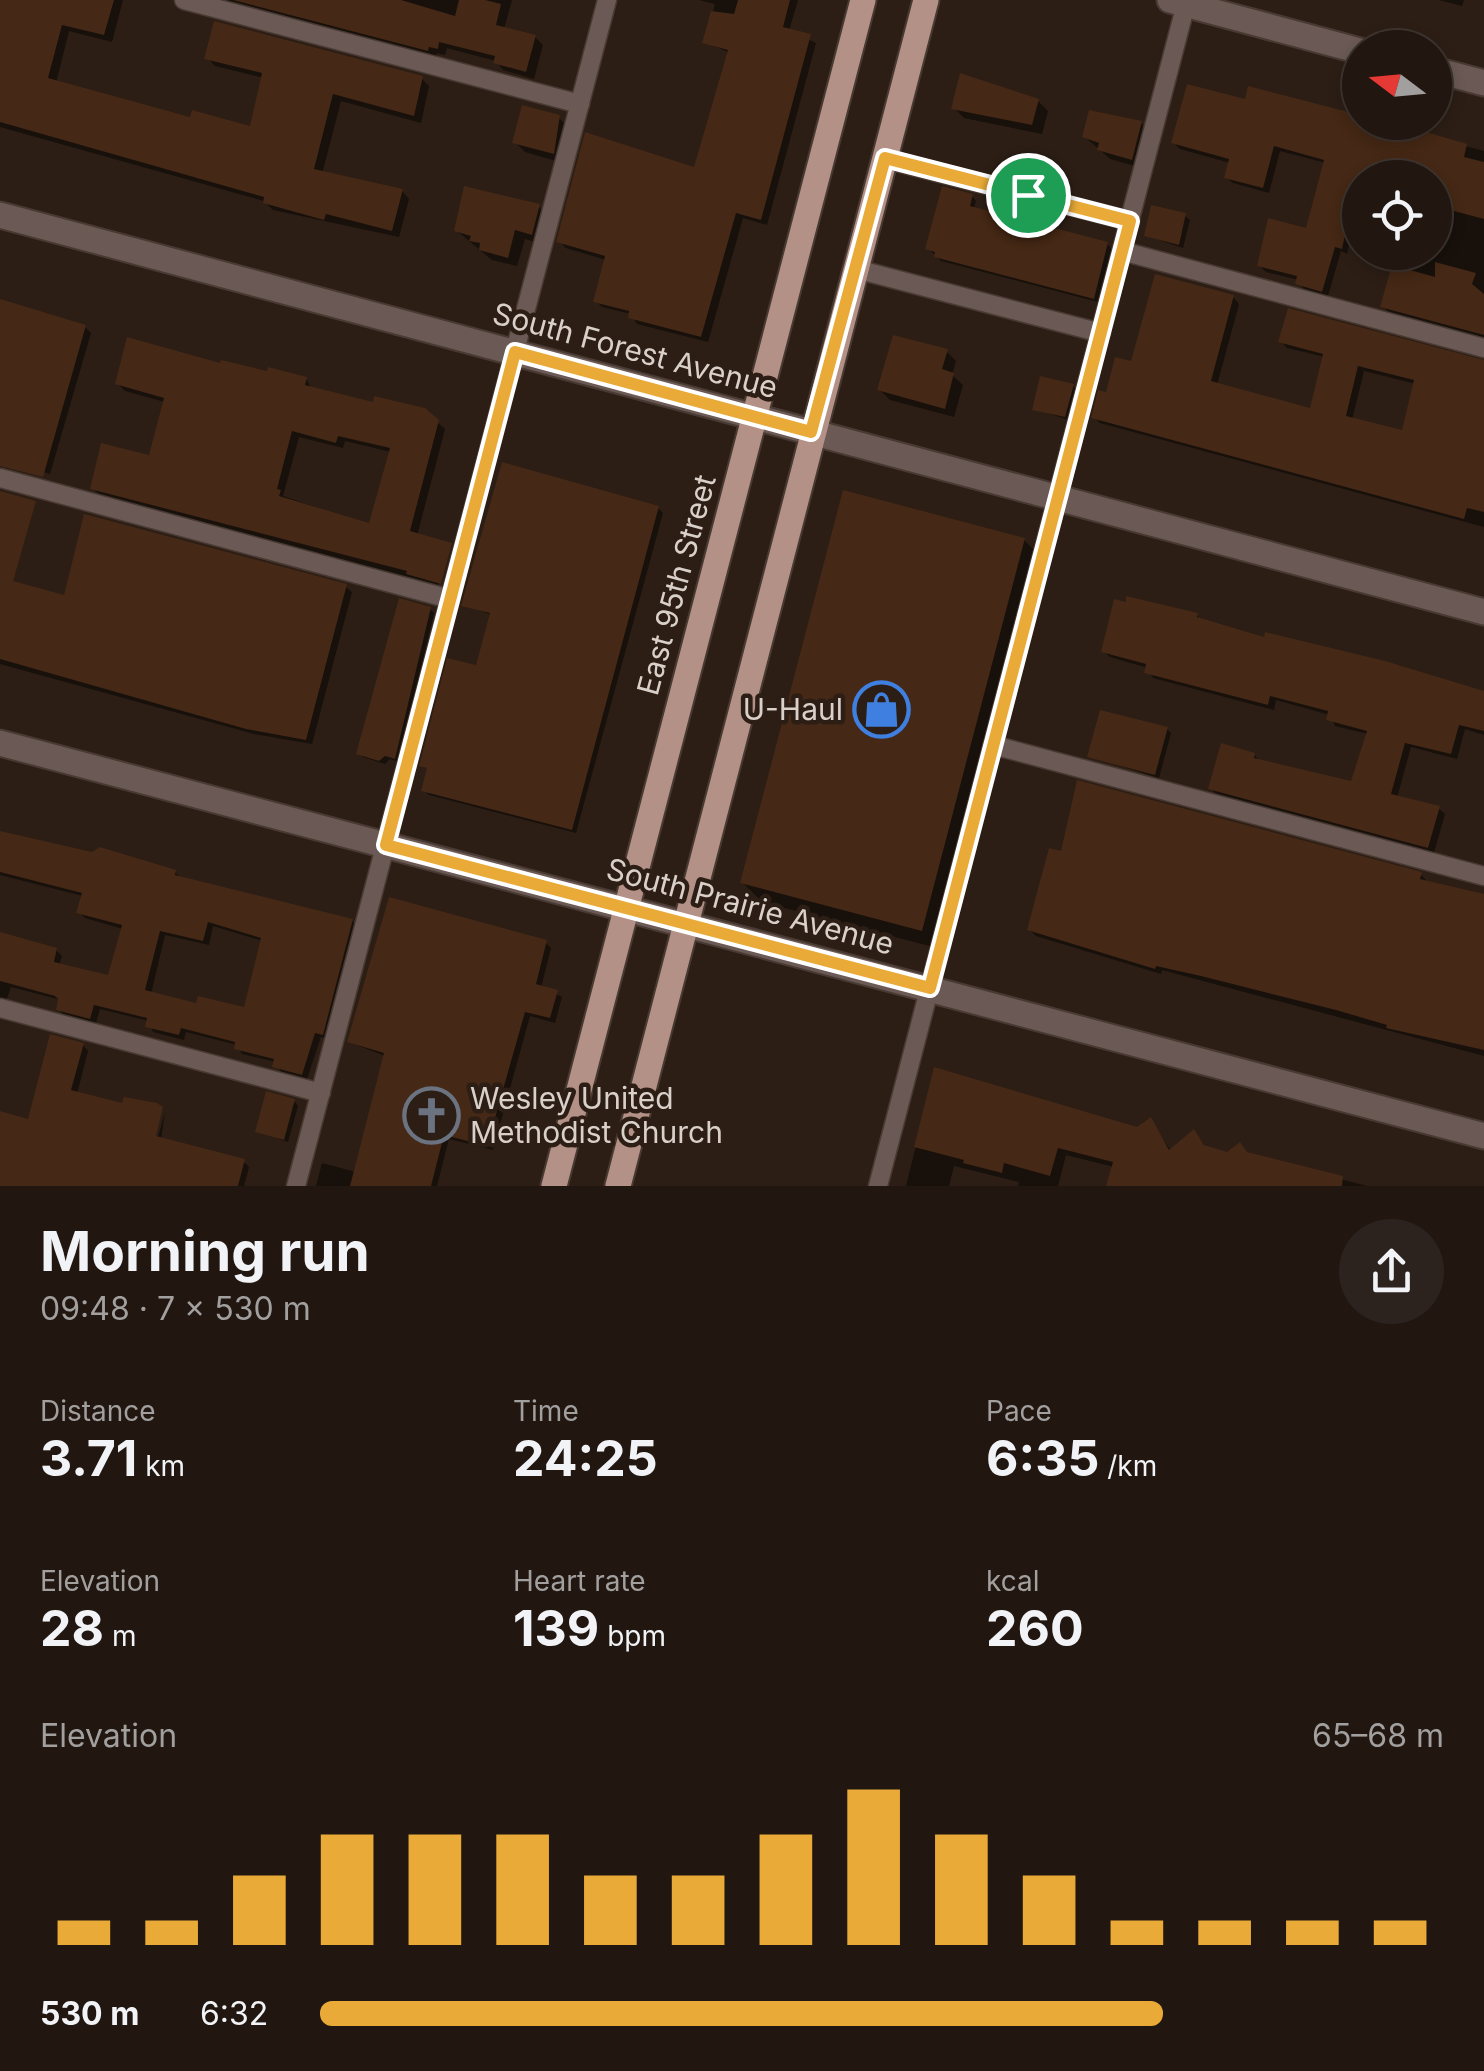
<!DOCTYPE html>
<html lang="en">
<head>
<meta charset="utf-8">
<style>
  body { margin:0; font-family:Inter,sans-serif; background:#2d231e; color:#f1f3f6; height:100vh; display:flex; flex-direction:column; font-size:38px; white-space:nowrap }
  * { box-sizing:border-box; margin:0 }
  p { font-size:32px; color:#a29f9f }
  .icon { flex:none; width:55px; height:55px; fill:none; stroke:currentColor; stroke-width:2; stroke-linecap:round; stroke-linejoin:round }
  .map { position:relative; height:1186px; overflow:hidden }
  .panel { display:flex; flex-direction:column; background:#211610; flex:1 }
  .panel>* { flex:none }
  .needle { width:65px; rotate:286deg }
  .tools { position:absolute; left:1342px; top:30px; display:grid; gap:20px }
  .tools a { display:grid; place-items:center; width:110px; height:110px; border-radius:50%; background:#211610; box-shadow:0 5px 15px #0003,0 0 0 2px #3e3530; font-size:50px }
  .pin { position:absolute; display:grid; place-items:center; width:85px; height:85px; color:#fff; margin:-42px; border:5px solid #fff; border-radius:50%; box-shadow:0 2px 10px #0007 }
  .round { display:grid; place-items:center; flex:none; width:105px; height:105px; border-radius:52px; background:#2d231e }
  .headline { display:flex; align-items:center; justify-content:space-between; height:170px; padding:0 40px }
  h1 { font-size:55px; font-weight:700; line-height:75px }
  .stats { display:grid; grid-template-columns:repeat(3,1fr); gap:15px; height:170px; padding:10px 40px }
  .stats div { display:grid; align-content:center }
  .stats b { font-size:50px; font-weight:700 }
  .stats small { font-size:28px; font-weight:400 }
  .stats p { font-size:28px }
  .chart { height:280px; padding:20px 40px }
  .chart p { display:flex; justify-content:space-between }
  .chart svg { width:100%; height:180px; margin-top:10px; stroke:#e9aa38; stroke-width:6 }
  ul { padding:0 40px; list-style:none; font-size:32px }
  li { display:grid; grid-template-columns:160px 120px 1fr; align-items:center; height:75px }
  li i { height:25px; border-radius:12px; background:#e9aa38 }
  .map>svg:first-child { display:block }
</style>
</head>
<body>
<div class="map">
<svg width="1484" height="1186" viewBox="0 0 1484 1186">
  <rect width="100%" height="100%" fill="#2c1e15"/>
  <g fill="#0007" fill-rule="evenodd">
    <polygon points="0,0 123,0 112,42 69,31 56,83 153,111 251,129 264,78 215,66 207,58 421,78 429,86 421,123 341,101 322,174 402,191 409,199 399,237 273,210 264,201 0,127"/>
    <polygon points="227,0 512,0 504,29 535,37 543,45 534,79 503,70 496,61 447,48 445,55 437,53 436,57"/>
    <polygon points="699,0 798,0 789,31 816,43 767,225 743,218 708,342 637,324 631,314 602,307 596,301 606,260 566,248 559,241 696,170 730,53 705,42 715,4"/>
    <polygon points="1439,0 1464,0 1462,6"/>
    <polygon points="1038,101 1048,111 1042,134 964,118 954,108"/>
    <polygon points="1247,102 1360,118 1360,122 1376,122 1484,151 1484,338 1389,313 1383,306 1398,252 1435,252 1435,178 1360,178 1360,218 1356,217 1347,254 1341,251 1328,296 1304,290 1299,280 1266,272 1260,266 1308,231 1326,163 1280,151 1269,193 1233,183 1226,177 1230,163 1180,149 1174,143"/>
    <polygon points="559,118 569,128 563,163 525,152 515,142"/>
    <polygon points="1141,123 1151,133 1142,168 1110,159 1085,137"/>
    <polygon points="972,196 976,201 974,209 1107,244 1112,249 1098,302 941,261 928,248"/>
    <polygon points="539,207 549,217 542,244 525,239 517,266 492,260 457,231"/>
    <polygon points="1185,216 1190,220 1183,248 1147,236"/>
    <path d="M1233 297 1239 304 1217 385 1311 411 1325 357 1287 348 1281 341 1484 362V527L1100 423 1094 417 1133 364ZM1364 371 1416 384 1404 433 1352 420Z"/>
    <polygon points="0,306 85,327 91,333 50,474 0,461"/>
    <polygon points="946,351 956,361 952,375 963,385 954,417 890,400 880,390"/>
    <path d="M222 366 306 379 312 389 437 422 445 429 417 536 451 546 438 586 100 495 93 489 150 458 165 402 125 391 118 384ZM299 437 343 448 345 441 391 452 371 526 283 496Z"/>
    <polygon points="1073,386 1077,390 1069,420 1035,409"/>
    <polygon points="658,508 663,513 576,833 429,795 424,790 429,770 422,765 478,668 492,615 464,605"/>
    <polygon points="1024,540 1044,560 941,949 762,902 742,882"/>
    <polygon points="453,548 457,552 448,589 443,588"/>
    <polygon points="0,579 65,598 346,587 352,592 312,744 254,734 0,664"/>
    <polygon points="429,609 434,613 399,762 390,759 385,764 363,757 359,753"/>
    <polygon points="1197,615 1203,622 1266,640 1484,692 1484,735 1465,729 1457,759 1411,747 1397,798 1438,808 1445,814 1434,853 1217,795 1211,789 1254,755 1261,762 1352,784 1368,734 1335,726 1330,715 1276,700 1274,710 1153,678 1148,668 1110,657 1103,651"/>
    <polygon points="1167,729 1171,733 1159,778 1090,756"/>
    <path d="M0 833 175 872 182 879 352 921 358 927 328 1039 321 1037 307 1079 281 1072 276 1062 242 1054 237 1045 186 1032 184 1040 153 1032 149 1021 100 1009 96 1023 64 1015 58 1009 61 1000 11 987 6 1001 0 1005V934L56 950 62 956 59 966 110 978 123 929 85 918 79 912 83 896 0 875ZM213 926 263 941 246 1010 198 1006 151 994 165 935 209 945Z"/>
    <polygon points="1421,875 1427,881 1484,897 1484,1056 1162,970 1161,974 1036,936 1030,930"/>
    <polygon points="545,942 551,948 541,988 562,997 555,1023 530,1016 493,1150 449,1139 437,1186 316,1186 322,1163 356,1172 385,1056 349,1042"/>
    <polygon points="83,1045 88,1051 77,1094 155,1148 165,1112 161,1140 243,1161 249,1167 244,1186 0,1186 0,1113 30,1122"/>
    <polygon points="935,1070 1137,1130 1151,1121 1171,1151 1194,1132 1207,1148 1227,1155 1249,1155 1367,1186 1109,1186 1114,1167 1066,1155 1058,1186 1018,1186 1019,1182 954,1166 949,1186 906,1186"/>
    <polygon points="294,1101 298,1106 288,1142 258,1132"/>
  </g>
  <g fill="#452815" fill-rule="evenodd">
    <polygon points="0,0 114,0 104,35 62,25 48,78 190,117 192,110 250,126 262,73 204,59 214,21 423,76 414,116 333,94 314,169 403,189 392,231 326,214 324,220 263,203 264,197 0,122"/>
    <polygon points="233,0 401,0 455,16 459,0 485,0 501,4 496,25 536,35 526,72 493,63 495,56 439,42 438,49 429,47 428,51"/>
    <polygon points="738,0 790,0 783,27 811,34 761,220 736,213 701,337 628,318 629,311 593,302 605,256 556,242 585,132 694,167 728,50 702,43 711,11 734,14"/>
    <polygon points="960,73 1039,99 1032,125 951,109"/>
    <polygon points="1187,84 1245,99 1248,86 1360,115 1360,122 1392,122 1467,144 1464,157 1484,162 1484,219 1435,206 1435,178 1360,178 1360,215 1350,212 1342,249 1335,247 1322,292 1295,284 1297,276 1257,266 1268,218 1306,228 1324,160 1274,146 1263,188 1224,178 1229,159 1171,143"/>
    <polygon points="522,105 560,115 554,154 512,143"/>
    <polygon points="1089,110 1142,121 1132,160 1097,150 1099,143 1082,137"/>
    <polygon points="464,186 540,204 532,235 515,230 508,258 479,250 480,243 469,241 471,236 454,231"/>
    <polygon points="942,186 973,194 970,206 1108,242 1094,299 934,257 935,252 925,249"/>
    <polygon points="1151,205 1186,213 1179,245 1144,236"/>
    <polygon points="1435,262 1476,273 1472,284 1484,294 1484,335 1380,307 1392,265 1435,277"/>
    <path d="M1155 274 1234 295 1211 381 1310 408 1323 354 1278 342 1288 308 1484 360V512L1467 508 1464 519 1091 418 1098 390 1106 392 1115 357 1131 361ZM1358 366 1414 380 1402 430 1346 416Z"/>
    <polygon points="0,299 86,325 43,477 0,466"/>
    <polygon points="893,335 948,349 942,369 954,373 945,409 877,390"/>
    <path d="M127 337 220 363 221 360 267 371 268 367 307 377 305 385 373 402 374 396 425 408 439 420 410 531 452 543 441 584 406 574 407 571 90 489 101 443 149 455 164 398 115 384ZM292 431 336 443 338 436 390 448 369 523 279 496 281 490 277 489Z"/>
    <polygon points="1040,376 1074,384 1065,417 1032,410"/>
    <polygon points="502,462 659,506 572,830 421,791 427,768 419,766 447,658 476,665 490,613 461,606"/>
    <polygon points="843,490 1025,538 922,931 740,883"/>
    <polygon points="0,491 36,501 13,581 64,595 84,514 347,584 306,740 246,729 0,659"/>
    <polygon points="1126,596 1198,613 1197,617 1264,637 1265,632 1385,661 1484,691 1484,731 1459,725 1451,754 1405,743 1391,794 1440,806 1428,848 1208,789 1221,743 1255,753 1254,758 1351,781 1367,731 1326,720 1328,711 1270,696 1268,705 1144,673 1146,664 1101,652 1114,599 1126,602"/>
    <polygon points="399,598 431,607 395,759 385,756 379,761 356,754"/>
    <polygon points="1100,710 1168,727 1155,775 1087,757"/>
    <polygon points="1077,780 1422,872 1420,879 1484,894 1484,1050 1386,1028 1387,1025 1336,1010 1201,976 1156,966 1155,969 1027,930 1049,848 1061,851"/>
    <path d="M0 831 92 852 100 847 176 870 175 875 353 919 323 1035 315 1033 302 1075 272 1067 274 1059 234 1049 235 1042 181 1028 179 1035 145 1027 147 1018 94 1005 90 1019 56 1010 58 999 55 996 0 981V932L57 948 54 962 108 975 122 925 76 913 82 893 0 872ZM208 922 261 938 244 1007 198 996 196 1003 145 990 160 931 203 941Z"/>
    <polygon points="389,897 547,940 536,984 558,990 550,1018 525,1012 487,1146 444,1135 431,1186 350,1186 384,1053 347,1042"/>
    <polygon points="50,1034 84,1043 71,1090 122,1103 124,1097 157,1103 163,1107 156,1136 245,1159 238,1186 0,1186 0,1111 28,1119"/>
    <polygon points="934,1067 1137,1127 1151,1117 1169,1150 1194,1129 1204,1145 1227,1152 1240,1142 1247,1152 1343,1176 1342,1186 1106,1186 1113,1162 1058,1148 1050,1176 1004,1163 1002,1173 963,1163 964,1160 914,1147"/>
    <polygon points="266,1091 295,1099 284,1140 255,1132"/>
  </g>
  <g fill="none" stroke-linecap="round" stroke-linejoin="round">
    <defs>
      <g id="lane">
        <polyline points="184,0 580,104"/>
        <polyline points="885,159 1130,221"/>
        <polyline points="1122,251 1484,348"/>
        <polyline points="856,269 1101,333"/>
        <polyline points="0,478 450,599"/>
        <polyline points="993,745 1484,876"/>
        <polyline points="0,1008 321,1093"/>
        <polyline points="296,1186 607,0"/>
        <polyline points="878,1186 1187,0"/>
      </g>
      <g id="street">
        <polyline points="1170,0 1360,51"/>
        <polyline points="1435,70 1484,83"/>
        <polyline points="0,215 1484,612"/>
        <polyline points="0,743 1484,1136"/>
      </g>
      <g id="primary">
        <polyline points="554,1186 863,0"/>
        <polyline points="618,1186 926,0"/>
      </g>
    </defs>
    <use href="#lane" stroke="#483a32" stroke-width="21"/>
    <use href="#street" stroke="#483a32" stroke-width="29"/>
    <use href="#primary" stroke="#483a32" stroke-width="29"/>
    <use href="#lane" stroke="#6a5954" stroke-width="18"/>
    <use href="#street" stroke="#6a5954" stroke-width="25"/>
    <use href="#primary" stroke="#b49186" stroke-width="25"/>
  </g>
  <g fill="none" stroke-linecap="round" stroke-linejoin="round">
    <defs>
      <polygon id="route" points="885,158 1130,221 930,988 386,845 515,352 811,432"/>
    </defs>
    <use href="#route" stroke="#fff" stroke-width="20"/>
    <use href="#route" stroke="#e9aa38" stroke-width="12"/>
  </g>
  <defs>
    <symbol id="shop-ring" viewBox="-11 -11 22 22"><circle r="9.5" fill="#2c1e15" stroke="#3f7fe0" stroke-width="1.5"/><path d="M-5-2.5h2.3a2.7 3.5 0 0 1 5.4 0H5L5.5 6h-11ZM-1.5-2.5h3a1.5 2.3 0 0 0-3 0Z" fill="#3f7fe0"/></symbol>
    <symbol id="church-ring" viewBox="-11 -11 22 22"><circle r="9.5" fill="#2c1e15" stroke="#6b7280" stroke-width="1.5"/><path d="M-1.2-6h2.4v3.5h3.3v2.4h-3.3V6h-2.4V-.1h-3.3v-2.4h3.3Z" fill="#6b7280"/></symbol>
  </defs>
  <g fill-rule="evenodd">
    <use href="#shop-ring" x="850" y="678" width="63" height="63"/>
    <use href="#church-ring" x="400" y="1084" width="63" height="63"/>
  </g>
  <g text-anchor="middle" stroke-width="9" stroke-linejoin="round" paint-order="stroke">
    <g font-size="30" fill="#dad0ca" stroke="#2c1e15">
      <text transform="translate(635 351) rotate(15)" y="10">South Forest Avenue</text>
      <text transform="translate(677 585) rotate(-75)" y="10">East 95th Street</text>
      <text transform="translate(750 907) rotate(15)" y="10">South Prairie Avenue</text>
    </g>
    <g font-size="30" fill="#dad0ca" stroke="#2c1e15" text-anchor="end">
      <text x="843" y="720">U-Haul</text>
      <text x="470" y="1109" text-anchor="start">Wesley United<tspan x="470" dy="34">Methodist Church</tspan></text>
    </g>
  </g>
</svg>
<div class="tools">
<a><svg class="needle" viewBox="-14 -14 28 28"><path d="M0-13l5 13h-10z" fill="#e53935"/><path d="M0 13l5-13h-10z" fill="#a29f9f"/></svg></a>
<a><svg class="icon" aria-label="locate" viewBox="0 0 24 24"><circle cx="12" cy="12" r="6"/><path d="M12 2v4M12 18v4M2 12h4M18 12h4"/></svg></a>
</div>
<div class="pin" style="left:1028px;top:195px;background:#1e9e55"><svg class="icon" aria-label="arrive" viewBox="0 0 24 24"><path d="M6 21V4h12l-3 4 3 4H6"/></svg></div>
</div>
<section class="panel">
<div class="headline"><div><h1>Morning run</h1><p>09:48 · 7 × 530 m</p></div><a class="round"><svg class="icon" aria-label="share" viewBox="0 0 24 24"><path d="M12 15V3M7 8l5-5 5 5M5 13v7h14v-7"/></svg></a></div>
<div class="stats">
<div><p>Distance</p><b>3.71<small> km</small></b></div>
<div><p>Time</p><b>24:25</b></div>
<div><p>Pace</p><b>6:35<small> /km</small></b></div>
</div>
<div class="stats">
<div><p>Elevation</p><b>28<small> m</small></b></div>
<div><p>Heart rate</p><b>139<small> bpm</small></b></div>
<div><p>kcal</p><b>260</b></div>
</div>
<div class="chart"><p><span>Elevation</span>65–68 m</p>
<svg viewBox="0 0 160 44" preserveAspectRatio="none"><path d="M5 44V38M15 44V38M25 44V27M35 44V17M45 44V17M55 44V17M65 44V27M75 44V27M85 44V17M95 44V6M105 44V17M115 44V27M125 44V38M135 44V38M145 44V38M155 44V38"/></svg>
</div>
<ul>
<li><b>530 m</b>6:32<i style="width:75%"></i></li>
</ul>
</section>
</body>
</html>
